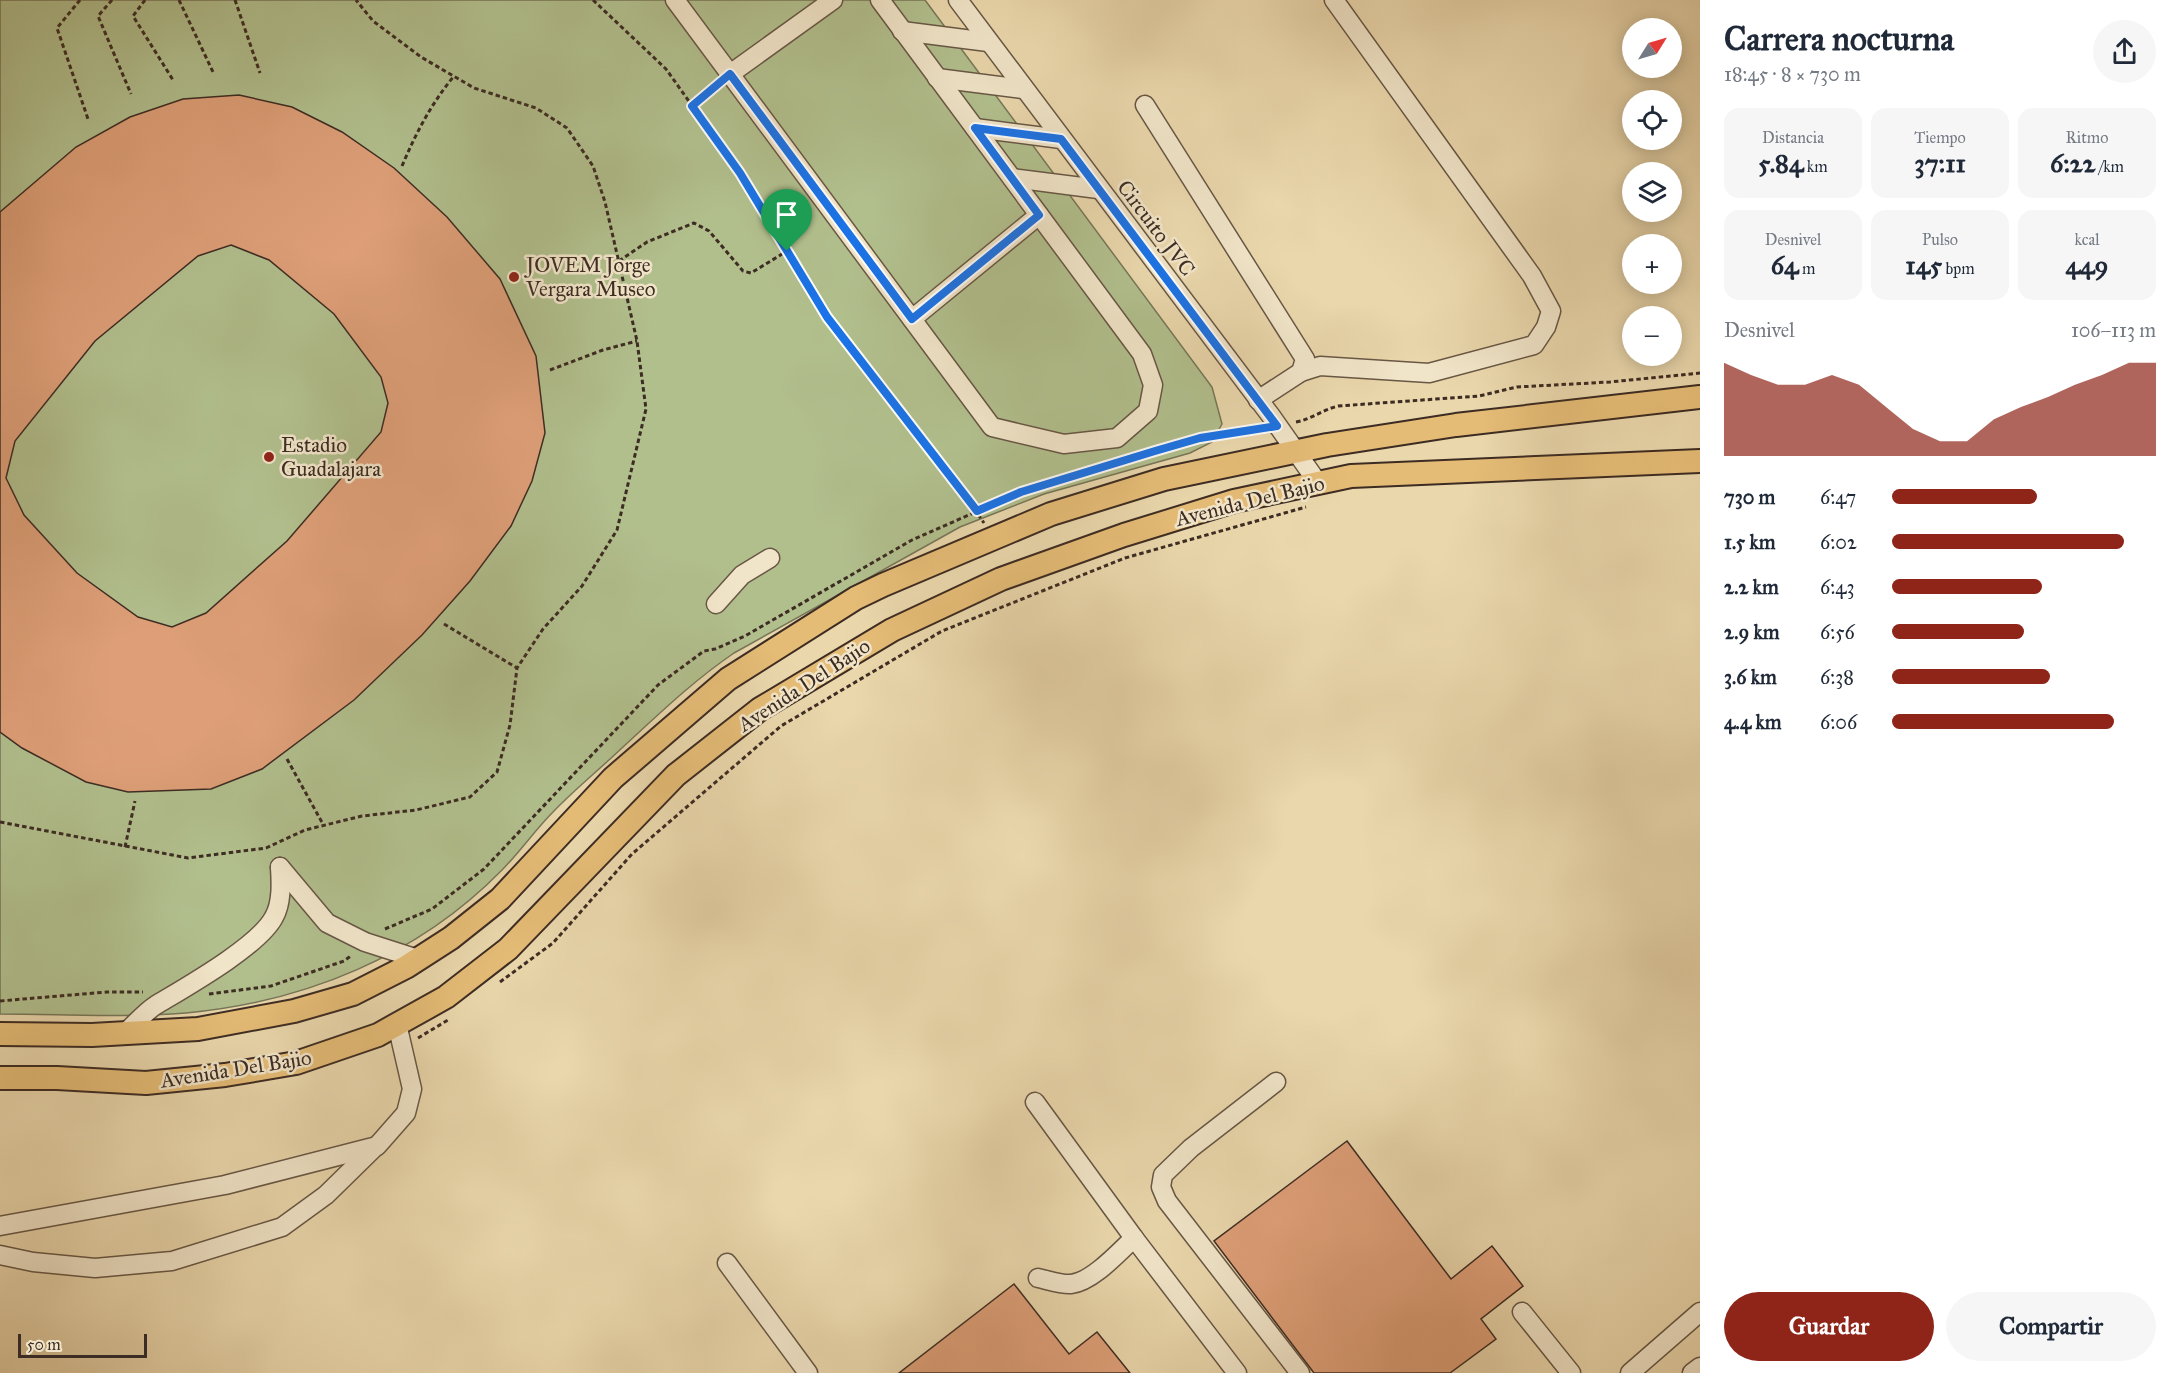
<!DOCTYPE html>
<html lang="es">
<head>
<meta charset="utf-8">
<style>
  body { margin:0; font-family:"IM FELL Great Primer",serif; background:#f6f6f7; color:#1f2937; height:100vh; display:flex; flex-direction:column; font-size:22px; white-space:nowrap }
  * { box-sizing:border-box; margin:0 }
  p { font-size:20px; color:#747a83 }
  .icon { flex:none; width:33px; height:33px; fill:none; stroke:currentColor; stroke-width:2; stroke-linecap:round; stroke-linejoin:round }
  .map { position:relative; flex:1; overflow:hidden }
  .panel { display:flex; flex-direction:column; background:#fff; width:480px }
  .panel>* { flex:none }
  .needle { width:39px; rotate:53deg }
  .controls { position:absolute; left:1622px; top:18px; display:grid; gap:12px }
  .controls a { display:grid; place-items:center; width:60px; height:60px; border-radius:50%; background:#fff; box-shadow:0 3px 15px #0003; font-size:30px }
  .scale { position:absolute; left:18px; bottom:15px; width:129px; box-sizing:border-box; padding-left:6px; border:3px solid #3d2c23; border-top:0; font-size:16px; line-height:21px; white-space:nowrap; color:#3d2c23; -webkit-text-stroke:4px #f1e5c9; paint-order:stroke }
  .pin { position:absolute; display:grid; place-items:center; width:51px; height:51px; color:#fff; margin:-62px -26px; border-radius:50% 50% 50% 0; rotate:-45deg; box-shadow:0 0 6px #0007 }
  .pin .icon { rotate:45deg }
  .round { display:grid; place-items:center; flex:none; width:63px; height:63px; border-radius:32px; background:#f6f6f7 }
  .summary { display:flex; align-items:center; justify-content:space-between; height:102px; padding:0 24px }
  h1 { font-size:33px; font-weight:700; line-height:45px }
  .stats { display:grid; grid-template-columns:repeat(3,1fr); gap:9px; height:102px; padding:6px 24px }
  .stats div { display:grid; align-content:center; border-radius:15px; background:#f6f6f7; text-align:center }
  .stats b { font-size:26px; font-weight:700 }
  .stats small { font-size:16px; font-weight:400 }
  .stats p { font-size:16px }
  .chart { height:168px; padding:12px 24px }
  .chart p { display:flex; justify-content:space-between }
  .chart svg { width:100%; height:108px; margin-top:6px; fill:#8f2418; opacity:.7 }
  .button { display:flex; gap:12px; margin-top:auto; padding:12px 24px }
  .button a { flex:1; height:69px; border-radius:36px; background:#8f2418; color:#fff; font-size:24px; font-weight:700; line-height:69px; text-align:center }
  .button a+a { background:#f6f6f7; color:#1f2937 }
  ul { padding:0 24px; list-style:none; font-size:20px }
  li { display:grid; grid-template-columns:96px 72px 1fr; align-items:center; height:45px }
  li i { height:15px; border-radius:8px; background:#8f2418 }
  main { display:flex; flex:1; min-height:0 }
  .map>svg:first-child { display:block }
</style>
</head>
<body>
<main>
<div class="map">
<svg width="1700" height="1373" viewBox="0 0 1700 1373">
  <rect width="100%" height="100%" fill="#ead7ac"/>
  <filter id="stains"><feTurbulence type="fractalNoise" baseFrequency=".00333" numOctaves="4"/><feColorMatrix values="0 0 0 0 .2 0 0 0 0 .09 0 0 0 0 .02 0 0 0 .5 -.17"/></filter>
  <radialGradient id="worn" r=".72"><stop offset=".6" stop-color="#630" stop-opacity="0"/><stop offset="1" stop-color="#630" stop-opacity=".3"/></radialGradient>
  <path fill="#b1bf8d" stroke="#777658" stroke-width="1.5" d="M0 0H925L1212 387 1222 424 1212 442 1190 453 1044 494 960 527 734 653C693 681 659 714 623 747 600 769 575 789 553 812 535 830 520 852 502 870 418 956 305 1002 186 1013 125 1018 62 1014 0 1014Z"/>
  <g fill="#de9f78" stroke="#3d2c23" stroke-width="1.5" fill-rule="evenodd">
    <path d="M239 95 292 107 342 132 394 168 447 217 500 279 536 356 545 433 532 481 511 526 470 581 422 635 354 700 262 769 211 789 128 792 86 782 22 748 0 732V212L76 147 130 117 183 99ZM231 245 269 260 334 314 381 377 388 403 381 432 287 541 206 613 172 627 138 617 77 573 24 515 6 478 15 441 95 341 198 256Z"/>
    <polygon points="1347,1141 1451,1279 1492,1246 1523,1286 1481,1319 1496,1339 1450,1373 1314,1373 1214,1241"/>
    <polygon points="1014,1284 1069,1354 1097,1332 1130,1373 899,1373"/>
  </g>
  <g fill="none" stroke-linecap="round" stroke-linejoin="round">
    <defs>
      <g id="minor">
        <polyline points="675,0 992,427 1064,444 1117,438 1148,411 1153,385 1142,354 880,0"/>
        <polyline points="958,0 1271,416 1318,483"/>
        <polyline points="902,31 988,42"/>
        <polyline points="730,74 833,0"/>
        <polyline points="937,78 1023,89"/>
        <polyline points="1145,105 1305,359 1301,372 1258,400"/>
        <polyline points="975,128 1061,139"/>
        <polyline points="1012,178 1098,189"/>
        <polyline points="912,319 1039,215"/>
        <polyline points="1301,372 1320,366 1429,373 1534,345 1546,327 1551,311 1532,276 1334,0"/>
        <polyline points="716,604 742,575 770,558"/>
        <polyline points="280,867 327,923 365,942 418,959"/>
        <path d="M125 1033C135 1024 145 1012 156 1005 186 987 259 946 274 917 282 903 281 883 280 867"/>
        <polyline points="1276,1082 1191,1148 1163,1175 1161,1187 1167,1201 1300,1373"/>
        <polyline points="1035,1102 1134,1238 1237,1373"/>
        <polyline points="0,1226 225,1185 377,1146 406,1113 412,1089 397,1024"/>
        <polyline points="0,1255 33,1262 95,1268 172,1261 282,1227 326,1195 375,1147"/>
        <polyline points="727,1263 808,1373"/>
        <path d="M1038 1278C1048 1280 1061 1285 1071 1284 1092 1282 1119 1252 1134 1238"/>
        <polyline points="1522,1312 1571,1373"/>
        <polyline points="1630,1373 1700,1312"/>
        <polyline points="1692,1373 1700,1367"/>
      </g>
      <g id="major">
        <polyline points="0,1034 92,1035 198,1029 294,1011 353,994 406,967 451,938 500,899 613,778 728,679 856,598 883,585 1051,514 1164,479 1327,445 1456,425 1700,397"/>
        <polyline points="0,1078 57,1078 146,1083 225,1075 296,1063 378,1035 446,997 508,949 676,775 760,709 892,630 1001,579 1124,535 1234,501 1351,476 1700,461"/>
      </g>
    </defs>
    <use href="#minor" stroke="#685745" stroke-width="21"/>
    <use href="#major" stroke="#3d2c23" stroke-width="26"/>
    <g stroke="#3d2c23" stroke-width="3" stroke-dasharray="4.5 3" stroke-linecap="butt">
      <polyline points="80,0 57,28 88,119"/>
      <polyline points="112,0 98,16 131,94"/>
      <polyline points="145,0 133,16 173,80"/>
      <polyline points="179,0 213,72"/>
      <polyline points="235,0 260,73"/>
      <polyline points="593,0 666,69 740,173 827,317 955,481 984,523"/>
      <polyline points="692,106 719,84"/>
      <path d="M402 166C416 133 431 104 454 76"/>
      <polyline points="619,261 647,242 694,223 709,231 743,271 751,273 787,251"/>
      <polyline points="550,370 603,350 637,341"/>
      <path d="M1296 422C1312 419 1322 410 1338 406L1479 396 1517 387 1610 382 1700 373"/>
      <polyline points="444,624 517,668"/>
      <polyline points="287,759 324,826"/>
      <polyline points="0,822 188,858 266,848 305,830 362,816 416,810 470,797 497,772 510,725 517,668 543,629 582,586 617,530 646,409 637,341 605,202 593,166 567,128 536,108 474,88 421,57 373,21 356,0"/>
      <polyline points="125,847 135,801"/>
      <polyline points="385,929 432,909 484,869 658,685 704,651 715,649 745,636 912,540 1021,492 1200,438 1261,429"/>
      <polyline points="500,982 553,943 632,854 781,726 942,631 1125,558 1306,507"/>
      <polyline points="209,994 271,986 344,961 352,955"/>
      <polyline points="0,1001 107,992 143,992"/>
      <polyline points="418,1038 448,1020"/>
    </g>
    <use href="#minor" stroke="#f1e5c9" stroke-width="18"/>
    <use href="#major" stroke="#e5bc76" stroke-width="22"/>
  </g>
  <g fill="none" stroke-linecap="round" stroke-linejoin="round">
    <defs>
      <polygon id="route" points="730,74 912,319 1039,215 975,128 1061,139 1277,426 1200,438 1155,451 1021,492 977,511 827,317 740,173 692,106"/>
    </defs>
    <use href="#route" stroke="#fff" stroke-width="12"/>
    <use href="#route" stroke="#1a73e8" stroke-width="8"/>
  </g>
  <g fill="#8f2418" stroke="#f1e5c9" stroke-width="2">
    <circle cx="514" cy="277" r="6"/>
    <circle cx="269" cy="457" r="6"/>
  </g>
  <g text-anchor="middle" stroke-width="5" stroke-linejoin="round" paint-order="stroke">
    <g font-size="21" fill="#3d2c23" stroke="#f1e5c9">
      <text transform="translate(1156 228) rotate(53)" y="7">Circuito JVC</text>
      <text transform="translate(1250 501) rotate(-14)" y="7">Avenida Del Bajio</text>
      <text transform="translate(804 685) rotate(-33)" y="7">Avenida Del Bajio</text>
      <text transform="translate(236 1069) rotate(-9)" y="7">Avenida Del Bajio</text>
    </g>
    <g font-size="21" fill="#3d2c23" stroke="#f1e5c9" text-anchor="start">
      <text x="526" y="272">JOVEM Jorge<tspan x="526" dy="24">Vergara Museo</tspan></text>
      <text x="281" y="452">Estadio<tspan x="281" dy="24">Guadalajara</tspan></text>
    </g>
  </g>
  <rect width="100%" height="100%" filter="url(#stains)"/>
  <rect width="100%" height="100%" fill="url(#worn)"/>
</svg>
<div class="controls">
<a><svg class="needle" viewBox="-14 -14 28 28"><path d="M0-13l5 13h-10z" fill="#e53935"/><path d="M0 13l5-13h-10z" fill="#747a83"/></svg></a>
<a><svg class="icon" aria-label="locate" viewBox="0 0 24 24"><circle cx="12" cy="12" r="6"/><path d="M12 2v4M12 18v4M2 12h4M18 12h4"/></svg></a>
<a><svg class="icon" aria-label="layers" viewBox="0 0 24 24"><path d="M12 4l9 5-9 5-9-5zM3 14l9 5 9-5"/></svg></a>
<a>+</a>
<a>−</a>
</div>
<div class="scale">50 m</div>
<div class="pin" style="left:787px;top:251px;background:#1e9e55"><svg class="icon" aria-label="arrive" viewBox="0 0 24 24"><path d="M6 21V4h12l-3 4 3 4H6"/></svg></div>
</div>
<section class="panel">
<div class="summary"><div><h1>Carrera nocturna</h1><p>18:45 · 8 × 730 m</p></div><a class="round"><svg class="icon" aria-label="share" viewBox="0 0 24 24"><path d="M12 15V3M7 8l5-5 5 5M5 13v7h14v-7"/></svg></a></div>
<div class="stats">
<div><p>Distancia</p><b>5.84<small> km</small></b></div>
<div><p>Tiempo</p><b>37:11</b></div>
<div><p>Ritmo</p><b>6:22<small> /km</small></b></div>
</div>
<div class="stats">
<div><p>Desnivel</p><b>64<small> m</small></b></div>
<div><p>Pulso</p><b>145<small> bpm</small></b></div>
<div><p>kcal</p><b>449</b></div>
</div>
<div class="chart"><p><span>Desnivel</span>106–113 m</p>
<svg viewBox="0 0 160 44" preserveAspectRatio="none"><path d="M0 44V6L10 11L20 15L30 15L40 11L50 15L60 24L70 33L80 38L90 38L100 29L110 24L120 20L130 15L140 11L150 6L160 6V44z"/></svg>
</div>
<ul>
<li><b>730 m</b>6:47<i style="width:55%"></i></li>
<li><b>1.5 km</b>6:02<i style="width:88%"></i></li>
<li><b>2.2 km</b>6:43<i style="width:57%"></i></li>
<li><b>2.9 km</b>6:56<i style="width:50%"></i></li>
<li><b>3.6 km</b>6:38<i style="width:60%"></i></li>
<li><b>4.4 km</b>6:06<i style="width:84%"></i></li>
</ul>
<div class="button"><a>Guardar</a><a>Compartir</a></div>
</section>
</main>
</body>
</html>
